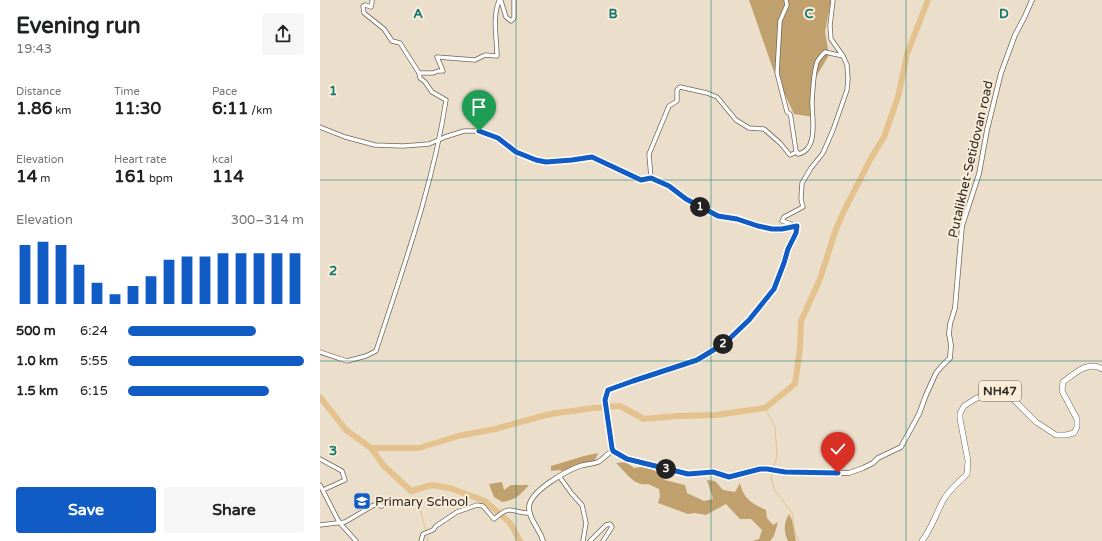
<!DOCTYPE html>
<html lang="en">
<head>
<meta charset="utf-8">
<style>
  body { margin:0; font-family:"Varela Round",sans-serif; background:#f6f6f6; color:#202124; height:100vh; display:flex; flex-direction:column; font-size:15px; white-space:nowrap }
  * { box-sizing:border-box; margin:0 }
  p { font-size:13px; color:#757577 }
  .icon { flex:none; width:22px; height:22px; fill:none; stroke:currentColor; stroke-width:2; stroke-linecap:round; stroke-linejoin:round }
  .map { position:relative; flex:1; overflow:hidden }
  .drawer { display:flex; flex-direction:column; background:#fff; width:320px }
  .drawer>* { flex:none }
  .pin { position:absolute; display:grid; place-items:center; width:34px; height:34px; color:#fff; margin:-41px -17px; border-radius:50% 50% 50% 0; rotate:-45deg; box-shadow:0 0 4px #0007 }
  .pin .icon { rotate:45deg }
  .km { position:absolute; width:20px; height:20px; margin:-10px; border-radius:50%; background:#222; color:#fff; font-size:11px; line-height:20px; text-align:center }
  .round { display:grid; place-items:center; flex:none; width:42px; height:42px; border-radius:4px; background:#f6f6f6 }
  .overview { display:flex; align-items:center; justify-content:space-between; height:68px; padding:0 16px }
  h1 { font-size:22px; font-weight:800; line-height:30px }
  .metrics { display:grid; grid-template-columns:repeat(3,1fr); gap:6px; height:68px; padding:4px 16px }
  .metrics div { display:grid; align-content:center }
  .metrics b { font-size:17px; font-weight:800 }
  .metrics small { font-size:11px; font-weight:400 }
  .metrics p { font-size:11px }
  .chart { height:112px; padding:8px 16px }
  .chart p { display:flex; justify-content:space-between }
  .chart svg { width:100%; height:72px; margin-top:4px; stroke:#115bc5; stroke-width:6 }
  .action { display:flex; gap:8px; margin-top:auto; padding:8px 16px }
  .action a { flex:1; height:46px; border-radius:4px; background:#115bc5; color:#fff; font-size:16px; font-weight:800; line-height:46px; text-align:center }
  .action a+a { background:#f6f6f6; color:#202124 }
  ul { padding:0 16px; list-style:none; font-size:13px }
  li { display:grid; grid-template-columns:64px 48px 1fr; align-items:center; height:30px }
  li i { height:10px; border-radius:5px; background:#115bc5 }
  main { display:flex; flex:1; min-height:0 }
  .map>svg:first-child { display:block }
</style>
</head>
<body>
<main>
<section class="drawer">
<div class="overview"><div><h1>Evening run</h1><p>19:43</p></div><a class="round"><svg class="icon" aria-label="share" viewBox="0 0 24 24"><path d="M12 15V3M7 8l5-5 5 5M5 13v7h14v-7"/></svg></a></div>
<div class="metrics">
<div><p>Distance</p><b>1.86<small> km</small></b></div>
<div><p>Time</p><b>11:30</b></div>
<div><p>Pace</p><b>6:11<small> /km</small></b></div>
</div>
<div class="metrics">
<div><p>Elevation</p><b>14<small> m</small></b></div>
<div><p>Heart rate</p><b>161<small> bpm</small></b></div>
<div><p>kcal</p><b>114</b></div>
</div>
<div class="chart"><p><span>Elevation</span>300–314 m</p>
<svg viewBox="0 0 160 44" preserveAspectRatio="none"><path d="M5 44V8M15 44V6M25 44V8M35 44V20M45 44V31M55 44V38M65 44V33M75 44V27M85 44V17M95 44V15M105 44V15M115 44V13M125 44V13M135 44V13M145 44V13M155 44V13"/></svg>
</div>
<ul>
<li><b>500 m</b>6:24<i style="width:73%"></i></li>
<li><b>1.0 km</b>5:55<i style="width:100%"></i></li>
<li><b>1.5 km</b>6:15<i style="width:80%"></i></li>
</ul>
<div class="action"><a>Save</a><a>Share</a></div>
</section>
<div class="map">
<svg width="782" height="541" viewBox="0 0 782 541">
  <rect width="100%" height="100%" fill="#ebdfcc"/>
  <g fill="#c0a06d">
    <polygon points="429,0 511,0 505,32 509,55 496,77 493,117 474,114 453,69"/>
    <polygon points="278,453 273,465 256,468 244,473 240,470 231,471 231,466 264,456"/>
    <path d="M306 462 314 468 321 467 334 470 345 480 365 485 367 493 384 501 393 499 387 480 395 481 403 490 415 492 420 483C424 499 431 503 446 510L447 518 453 525 458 522 454 536 450 541H432L439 539 442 530 431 519H420L406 504 386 515 375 513 368 514 338 503 340 496 339 489 328 484C314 487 305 471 296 463Z"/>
    <path d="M182 482 184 490 191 485H209C200 495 196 500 182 502L174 497 169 484Z"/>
    <path d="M469 514 472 520 476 541H468C463 531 464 523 469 514Z"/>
  </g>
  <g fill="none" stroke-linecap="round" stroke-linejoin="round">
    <g stroke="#e3c28e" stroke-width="1">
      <polyline points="445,408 455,427 457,456 453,469"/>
      <polyline points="452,472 451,477 454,489 472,513 475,532 479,541"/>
      <polyline points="91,491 98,501 106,531"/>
      <polyline points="107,537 108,541"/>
    </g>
    <g stroke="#e3c28e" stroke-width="6">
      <polyline points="0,397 26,430 51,448 99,448 138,436 175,429 230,414 274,408 300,406 324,419 356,416 396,415 445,408 475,384 480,348 481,321 500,279 516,229 524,211 551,158 564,137 578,97 587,54 608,0"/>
      <polyline points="51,448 64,466 91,491 112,485 130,488 165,501 190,523 200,541"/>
    </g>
    <defs>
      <g id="minor">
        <polyline points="52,0 52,3 51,7 45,5 43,6 44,13 64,29 72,41 80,43 99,73"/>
        <path d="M466 0 467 5 460 21 457 73 467 112 470 114 471 118 476 151 478 154C499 150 492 117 492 102 493 89 493 74 497 62 499 58 502 55 505 52L523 56"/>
        <polyline points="0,127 25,137 55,145 83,146 109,144 125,137 144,131 159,131 178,138 196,152 216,160 226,162 252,160 272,157 321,180 331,178 349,186 366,199 398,216 417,219 438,226 452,229 463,229 476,227"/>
        <polyline points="331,178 329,154 349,106 357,101 357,90 360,87 387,93 397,97 416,120 429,128 444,129 460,143 470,155 477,152"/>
        <path d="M0 352 27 361 46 356 56 351C83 268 113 186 126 100L112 92 105 82 100 78 99 73H113L118 71H123L117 57 155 60 165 55 177 56C177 38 172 18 179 1H181L186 17 191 21 194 18V0"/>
        <polyline points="293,451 285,400 288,390 313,381 377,361 405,343 429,320 454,289 464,263 468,249 476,233 477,226 462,221 464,217 483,207 481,199 482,183 491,168 503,153 513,130 527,90 528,79 527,65 523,56 511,39 510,26 513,0"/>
        <polyline points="0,459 22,471 25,480 3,490"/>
        <polyline points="239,476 252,494 262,505 266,523 263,541"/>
        <polyline points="0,485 19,522 36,541"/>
        <polyline points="0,525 25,522 54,505 62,506"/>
        <path d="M101 541 103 534 113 530 116 526 137 512 157 505 163 506 174 519C178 516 184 510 189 510 196 510 202 514 210 513"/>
        <polyline points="270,541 286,525 290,524 292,527 283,541"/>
      </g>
      <path id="major" d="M223 541C222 537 220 533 218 530 214 521 209 518 209 507 210 491 246 471 260 466 266 464 273 464 278 462 284 459 287 453 293 451L307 459 362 473 368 474 393 472 409 477 440 469H447L465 472 518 473H529L543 468 553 463 558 458 581 447 599 414 606 395 616 373 621 367 630 358 631 345 629 334 630 324 635 308 642 226 659 174 667 130 681 73 695 35 705 16 712 0"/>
      <path id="highway" d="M602 541C612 528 616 513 624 499 630 489 639 482 647 474L648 461 640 419V413L644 406 655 399 670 392 679 391 688 394 716 422 736 435H746L754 433 757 427V419L742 391 743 382C754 374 768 360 782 369"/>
    </defs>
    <use href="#minor" stroke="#716656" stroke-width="5"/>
    <use href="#major" stroke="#716656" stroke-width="5.5"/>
    <use href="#highway" stroke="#716656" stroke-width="6"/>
    <use href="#minor" stroke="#fff" stroke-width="3.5"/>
    <use href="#major" stroke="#fff" stroke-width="4"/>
    <use href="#highway" stroke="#fff" stroke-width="5"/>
  </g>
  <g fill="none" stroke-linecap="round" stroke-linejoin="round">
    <defs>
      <polyline id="route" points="159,131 178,138 196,152 216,160 226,162 252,160 272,157 321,180 331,178 349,186 366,199 398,216 417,219 438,226 452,229 462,229 477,226 476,233 468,249 464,263 454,289 429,320 405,343 377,360 313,381 288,390 285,400 292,448 293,451 307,459 368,474 393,472 409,477 440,469 447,469 465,472 518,473"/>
    </defs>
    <use href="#route" stroke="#fff" stroke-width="8"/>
    <use href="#route" stroke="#115bc5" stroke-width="5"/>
  </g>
  <path fill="none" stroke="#0f766e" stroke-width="1" stroke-opacity="0.55" d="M196 0V541M391 0V541M586 0V541M0 180H782M0 361H782"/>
  <defs>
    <symbol id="school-square" viewBox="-11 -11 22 22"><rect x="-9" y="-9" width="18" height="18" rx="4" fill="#115bc5" stroke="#f9ecd9"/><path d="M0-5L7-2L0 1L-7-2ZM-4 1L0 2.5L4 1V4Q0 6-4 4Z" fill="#fff"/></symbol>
  </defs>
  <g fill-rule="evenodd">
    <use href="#school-square" x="32" y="491" width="20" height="20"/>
  </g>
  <g text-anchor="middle" stroke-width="4" stroke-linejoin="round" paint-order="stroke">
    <rect fill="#f9ecd9" stroke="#6c645a" stroke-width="1" x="659" y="381" width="42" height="20" rx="3"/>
    <g font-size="12" font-weight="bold" fill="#2f2a23">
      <text x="680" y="395">NH47</text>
    </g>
    <g font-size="13" fill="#2f2a23" stroke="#f9ecd9">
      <text transform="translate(650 159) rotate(-77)" y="5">Putalikhet-Setidovan road</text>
    </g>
    <g font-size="13" fill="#2f2a23" stroke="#f9ecd9" text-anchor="start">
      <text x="55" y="506">Primary School</text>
    </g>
  </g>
  <g font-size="13" text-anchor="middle" font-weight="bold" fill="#0f766e" stroke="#f9ecd9" stroke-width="4" stroke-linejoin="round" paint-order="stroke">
    <text x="98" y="18">A</text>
    <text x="293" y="18">B</text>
    <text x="489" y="18">C</text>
    <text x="684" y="18">D</text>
    <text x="13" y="95">1</text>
    <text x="13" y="275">2</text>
    <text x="13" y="455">3</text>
  </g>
</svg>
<div class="pin" style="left:159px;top:131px;background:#1e9e55"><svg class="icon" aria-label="arrive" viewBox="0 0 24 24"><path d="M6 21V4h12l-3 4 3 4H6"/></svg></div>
<div class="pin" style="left:518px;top:473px;background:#d93025"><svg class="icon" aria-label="check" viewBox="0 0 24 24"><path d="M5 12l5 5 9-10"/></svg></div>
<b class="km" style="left:380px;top:207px">1</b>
<b class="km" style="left:403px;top:344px">2</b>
<b class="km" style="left:346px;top:469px">3</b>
</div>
</main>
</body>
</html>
